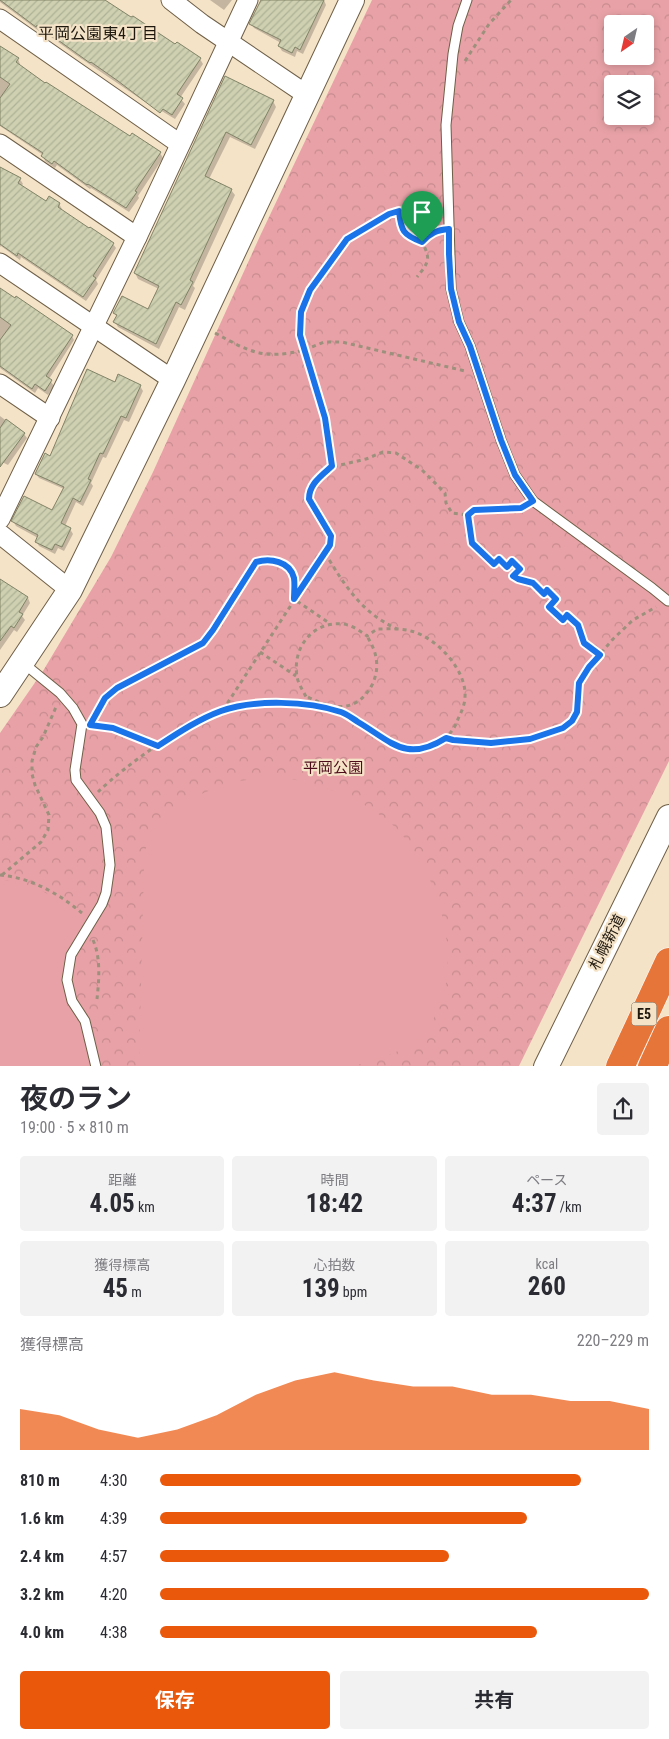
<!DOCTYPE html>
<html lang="ja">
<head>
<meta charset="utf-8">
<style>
  body { margin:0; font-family:"Roboto Condensed","Noto Sans JP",sans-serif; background:#f2f2f3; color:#2b2b33; height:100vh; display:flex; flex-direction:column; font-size:19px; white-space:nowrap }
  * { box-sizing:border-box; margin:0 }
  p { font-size:16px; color:#7c7c81 }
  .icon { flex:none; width:28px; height:28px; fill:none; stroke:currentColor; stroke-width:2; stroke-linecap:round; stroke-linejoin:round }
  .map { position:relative; height:1066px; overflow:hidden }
  .details { display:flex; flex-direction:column; background:#fff; flex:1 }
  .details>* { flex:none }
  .needle { width:32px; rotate:214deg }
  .fabs { position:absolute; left:604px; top:15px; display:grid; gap:10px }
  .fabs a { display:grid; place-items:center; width:50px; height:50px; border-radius:5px; background:#fff; box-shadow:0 2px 8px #0003; font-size:25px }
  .pin { position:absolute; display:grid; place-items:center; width:42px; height:42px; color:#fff; margin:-51px -21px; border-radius:50% 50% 50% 0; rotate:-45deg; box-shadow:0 0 5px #0007 }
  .pin .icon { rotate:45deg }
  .round { display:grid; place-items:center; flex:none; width:52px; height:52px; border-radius:5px; background:#f2f2f3 }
  .head { display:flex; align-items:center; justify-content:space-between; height:85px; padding:0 20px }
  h1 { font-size:28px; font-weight:700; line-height:38px }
  .metrics { display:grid; grid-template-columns:repeat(3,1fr); gap:8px; height:85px; padding:5px 20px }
  .metrics div { display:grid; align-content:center; border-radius:5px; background:#f2f2f3; text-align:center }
  .metrics b { font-size:25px; font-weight:700 }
  .metrics small { font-size:14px; font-weight:400 }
  .metrics p { font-size:14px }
  .chart { height:140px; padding:10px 20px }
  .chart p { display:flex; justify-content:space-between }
  .chart svg { width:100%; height:90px; margin-top:5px; fill:#ea580c; opacity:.7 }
  .primary-button { display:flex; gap:10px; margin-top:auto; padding:10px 20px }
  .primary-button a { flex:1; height:58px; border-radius:5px; background:#ea580c; color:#fff; font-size:20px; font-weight:700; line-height:58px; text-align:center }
  .primary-button a+a { background:#f2f2f3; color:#2b2b33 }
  ul { padding:0 20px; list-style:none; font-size:16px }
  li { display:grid; grid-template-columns:80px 60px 1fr; align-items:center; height:38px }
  li i { height:12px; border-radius:6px; background:#ea580c }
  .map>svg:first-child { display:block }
</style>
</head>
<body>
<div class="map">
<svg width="669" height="1067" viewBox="0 0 669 1067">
  <defs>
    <pattern id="park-crowns" width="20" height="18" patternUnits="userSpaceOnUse" patternTransform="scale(1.25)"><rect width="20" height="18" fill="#e8a2a7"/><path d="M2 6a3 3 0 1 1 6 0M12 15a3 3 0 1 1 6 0" fill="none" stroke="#c78b8f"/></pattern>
    <pattern id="building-hatch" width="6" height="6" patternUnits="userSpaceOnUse" patternTransform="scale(1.25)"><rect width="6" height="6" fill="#ced0b1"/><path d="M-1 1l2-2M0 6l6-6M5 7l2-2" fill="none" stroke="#b0b297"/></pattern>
  </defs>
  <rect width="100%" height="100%" fill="#f5e3c8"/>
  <path fill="url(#park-crowns)" fill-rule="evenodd" d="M372 0H669V761L519 1066 0 1067V733L43 671 111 557 153 472 260 236ZM612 24H645V56H612ZM612 84H645V116H612Z"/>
  <g fill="#e8a2a7">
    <path d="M277 777C317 782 357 796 388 821 439 863 471 973 427 1028 421 1035 413 1045 405 1048 395 1053 357 1066 347 1067 320 1067 291 1067 264 1067 222 1067 180 1067 139 1066L144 867C145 860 145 850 147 844 158 812 198 793 228 784 243 779 261 779 277 777Z"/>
    <polygon points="0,879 35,887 53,897 78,913 82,926 64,960 61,986 67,1005 83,1036 88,1066 0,1066"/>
  </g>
  <g fill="#0003">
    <polygon points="0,0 103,0 175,45 177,43 200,59 203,64 180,98 185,104 175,119 145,101 145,102 76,55 40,29 39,31 0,2"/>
    <polygon points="210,0 232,0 224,10"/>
    <polygon points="262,0 324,0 326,5 303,54 297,51 295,57 282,51 279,46 281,43 254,28 251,23"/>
    <polygon points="0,47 18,59 20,64 19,66 45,85 131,137 160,153 163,158 138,196 139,198 129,212 91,188 90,189 57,165 55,168 45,161 43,155 0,126"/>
    <polygon points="225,78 273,101 276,107 255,149 230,137 209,179 231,190 235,195 193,286 195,288 185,310 179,307 159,349 118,327 115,322 117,317 114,313 148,311 159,289 138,279 135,273"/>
    <polygon points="0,168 20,179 23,184 21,186 46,203 59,204 62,209 61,210 113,244 116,248 96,280 98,284 86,301 21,257 20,260 1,246 0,247"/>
    <polygon points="0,290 72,336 74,340 49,379 54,386 48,395 38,388 35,393 0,368"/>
    <polygon points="116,384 140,386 143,391 129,422 124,420 106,458 103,457 91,483 93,486 83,506 76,502 65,526 70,529 73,534 64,551 58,548 55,554 39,546 36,541 38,538 16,526 13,521 52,512 64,489 39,478 36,474"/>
    <polygon points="0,416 24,434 27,438 8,465 0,461"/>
    <polygon points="0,581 28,598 30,603 22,616 25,620 17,632 14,630 0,650"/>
  </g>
  <g fill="url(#building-hatch)" stroke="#818367">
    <polygon points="0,0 105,0 131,17 133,16 175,44 177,42 201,58 177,94 183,98 172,115 163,109 160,113 118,81 91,62 90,63 37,25 36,27"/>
    <polygon points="261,0 324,0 300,50 295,47 292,53 278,46 281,40 249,24"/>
    <polygon points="0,46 19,58 16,62 45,83 46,82 130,136 132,133 161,152 135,191 137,192 126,208 88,184 87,185 54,161 52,164 41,156 43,153 0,125 0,98 10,84 0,77"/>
    <polygon points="225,76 274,100 251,145 226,132 205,176 232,189 190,280 193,282 181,305 176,302 156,344 113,322 117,315 113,313 122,296 148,309 159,286 134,273"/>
    <polygon points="0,167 21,178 18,183 46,201 49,196 60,203 58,207 89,228 90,227 114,243 93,276 96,278 83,297 18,253 17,256 0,244"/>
    <polygon points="0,288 15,298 16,296 73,335 46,376 52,380 45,391 35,384 32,389 0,366 0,340 11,325 0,317"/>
    <polygon points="87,369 115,382 118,374 141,385 126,418 121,416 103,454 100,453 88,479 91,480 80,502 73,498 61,523 71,528 62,547 55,544 52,550 35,542 38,535 11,521 24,496 52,510 64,487 35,474 45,453 50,456"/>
    <polygon points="6,419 25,433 0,467 0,428"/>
    <polygon points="0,579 28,597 19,612 23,614 14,628 11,626 0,641"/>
  </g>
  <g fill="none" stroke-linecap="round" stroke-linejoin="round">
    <defs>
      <g id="service">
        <polyline points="467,0 458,26 453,54 446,125 451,289 459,322 470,346 501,440 515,475 533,501 652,588 668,601"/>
        <polyline points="22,662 60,693 73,708 82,724 75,770 76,780 100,813 106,827 110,865 106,893 102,904 71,955 67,980 72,1001 85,1021 96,1067"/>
      </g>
      <g id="minor">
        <polyline points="171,0 202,24 307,95"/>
        <polyline points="0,19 180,144"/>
        <polyline points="0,144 137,237"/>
        <polyline points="0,263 173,380"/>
        <polyline points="0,384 50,418"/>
        <polyline points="0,519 137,237 248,0"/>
        <polyline points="0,534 70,590"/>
      </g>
      <g id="tertiary">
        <polyline points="0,695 70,590 173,380 352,0"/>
        <polyline points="546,1067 669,817"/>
      </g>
      <g id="motorway">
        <polyline points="620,1067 669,962"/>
        <polyline points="652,1067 669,1030"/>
      </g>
    </defs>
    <use href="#service" stroke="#6e5f47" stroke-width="11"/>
    <use href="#minor" stroke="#6e5f47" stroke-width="21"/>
    <use href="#tertiary" stroke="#6e5f47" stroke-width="26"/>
    <use href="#motorway" stroke="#fff" stroke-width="29"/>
    <g stroke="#9d907c" stroke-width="3" stroke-dasharray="4 4" stroke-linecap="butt">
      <polyline points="465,61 489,24 511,0"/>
      <polyline points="437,204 411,208 389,214 347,239 310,290 301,312 300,335 304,350 324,342 342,342 465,371"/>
      <path d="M399 211C401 231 403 235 422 242 431 259 429 262 417 277"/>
      <polyline points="422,242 429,234 439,230"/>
      <path d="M215 333C250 352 263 360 304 350L325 418 332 467 366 459 383 452 396 453 422 470 445 493 446 503 452 513 468 515 474 510 522 507"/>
      <polyline points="468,515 472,543 494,564 499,559 507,567 512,561 520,569 513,576 518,579 533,583 544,594 547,590 556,599 549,607 563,620 567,615 578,625 584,643 600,655"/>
      <path d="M325 553C345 586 361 612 397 629"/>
      <polyline points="260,652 296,676"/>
      <path d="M308 697C333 710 357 713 372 685 376 677 378 667 376 658 375 650 371 643 367 636"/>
      <path d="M223 710 330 545 331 536 309 499C309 484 321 476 332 467"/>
      <path d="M93 719 105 698 117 688 203 643 213 630 256 562C270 558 291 562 294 580 295 586 294 593 294 599L329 623"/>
      <polyline points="92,725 113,728 158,745"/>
      <polyline points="446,738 453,741 491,743 530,739 563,728 572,721 577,712 579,683 589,667 613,639 633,620 656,607"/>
      <path d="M98 792C127 764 183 724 221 711 254 699 308 701 341 712 377 725 389 760 433 745 445 741 454 731 458 719 461 713 465 704 465 697 467 670 436 637 411 631 400 628 388 629 377 629L367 636C360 631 352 625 343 624 313 621 292 647 297 677 299 687 307 695 309 705"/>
      <path d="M0 875C31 878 58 893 82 913"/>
      <polyline points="2,875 41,842 48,830 49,815 35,785 32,774 32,761 36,747 43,737 56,707"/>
      <path d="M93 940C101 958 99 980 97 999"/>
    </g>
    <use href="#service" stroke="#fff" stroke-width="9"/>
    <use href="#minor" stroke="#fff" stroke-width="19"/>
    <use href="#tertiary" stroke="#fff" stroke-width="24"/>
    <use href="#motorway" stroke="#e57539" stroke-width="28"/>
  </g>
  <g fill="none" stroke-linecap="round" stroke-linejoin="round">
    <defs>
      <path id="route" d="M399 211C401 231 403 235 422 242 430 233 437 230 449 229V254L451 289 459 322 470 346 501 440 515 475 533 501 521 508 474 510 468 515 472 543 494 564 499 559 507 567 512 561 520 569 513 576 518 579 533 583 544 594 547 590 556 599 549 607 563 620 567 615 578 625 584 643 600 655 589 667 579 683 577 712 572 721 563 728 530 739 491 743 453 740 446 738C406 763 392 742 358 722 353 719 347 714 341 712 308 701 254 699 221 711 199 719 178 733 158 746L113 728 90 725 105 698 117 688 203 643 213 630 256 562C270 558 290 561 294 578 295 585 294 593 294 599L330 545 331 536 309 499C309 484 321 476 332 466L325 418 300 335 301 312 310 290 347 239 389 214Z"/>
    </defs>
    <use href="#route" stroke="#fff" stroke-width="10"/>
    <use href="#route" stroke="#1a73e8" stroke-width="6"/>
  </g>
  <g text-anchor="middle" stroke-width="4.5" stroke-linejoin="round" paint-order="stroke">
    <rect fill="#f5e3c8" stroke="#5e5445" stroke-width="1" x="631.5" y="1002.5" width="25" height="23" rx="4"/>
    <g font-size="14" font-weight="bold" fill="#1d170d">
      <text x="644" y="1019">E5</text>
    </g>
    <g font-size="15" fill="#4e0d1b" stroke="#f5e3c8">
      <text x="333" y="773">平岡公園</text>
    </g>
    <g font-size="15" fill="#1d170d" stroke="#f5e3c8">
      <text transform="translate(607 942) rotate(-63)" y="5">札幌新道</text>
    </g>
    <g font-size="16" fill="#1d170d" stroke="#f5e3c8">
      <text x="98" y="39">平岡公園東4丁目</text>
    </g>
  </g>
</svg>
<div class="fabs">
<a><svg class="needle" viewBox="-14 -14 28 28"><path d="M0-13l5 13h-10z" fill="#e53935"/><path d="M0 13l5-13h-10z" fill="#7c7c81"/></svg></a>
<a><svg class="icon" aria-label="layers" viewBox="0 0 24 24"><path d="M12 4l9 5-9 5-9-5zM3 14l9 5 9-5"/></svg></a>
</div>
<div class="pin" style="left:422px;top:242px;background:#1e9e55"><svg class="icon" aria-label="arrive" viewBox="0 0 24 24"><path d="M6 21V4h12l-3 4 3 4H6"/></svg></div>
</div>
<section class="details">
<div class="head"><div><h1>夜のラン</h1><p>19:00 · 5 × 810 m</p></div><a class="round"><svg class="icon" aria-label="share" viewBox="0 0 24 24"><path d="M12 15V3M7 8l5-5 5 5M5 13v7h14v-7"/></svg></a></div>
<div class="metrics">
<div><p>距離</p><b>4.05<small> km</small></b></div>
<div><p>時間</p><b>18:42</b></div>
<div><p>ペース</p><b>4:37<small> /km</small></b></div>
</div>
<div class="metrics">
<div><p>獲得標高</p><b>45<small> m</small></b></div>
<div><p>心拍数</p><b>139<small> bpm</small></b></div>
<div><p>kcal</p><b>260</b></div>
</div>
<div class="chart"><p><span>獲得標高</span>220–229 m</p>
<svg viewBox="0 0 160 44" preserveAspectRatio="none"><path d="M0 44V24L10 27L20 34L30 38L40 34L50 27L60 17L70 10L80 6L90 10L100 13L110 13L120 17L130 17L140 20L150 20L160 24V44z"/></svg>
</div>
<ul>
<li><b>810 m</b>4:30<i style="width:86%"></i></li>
<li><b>1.6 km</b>4:39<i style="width:75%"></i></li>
<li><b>2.4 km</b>4:57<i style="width:59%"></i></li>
<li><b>3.2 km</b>4:20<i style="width:100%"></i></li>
<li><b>4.0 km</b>4:38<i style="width:77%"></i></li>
</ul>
<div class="primary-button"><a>保存</a><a>共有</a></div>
</section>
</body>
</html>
